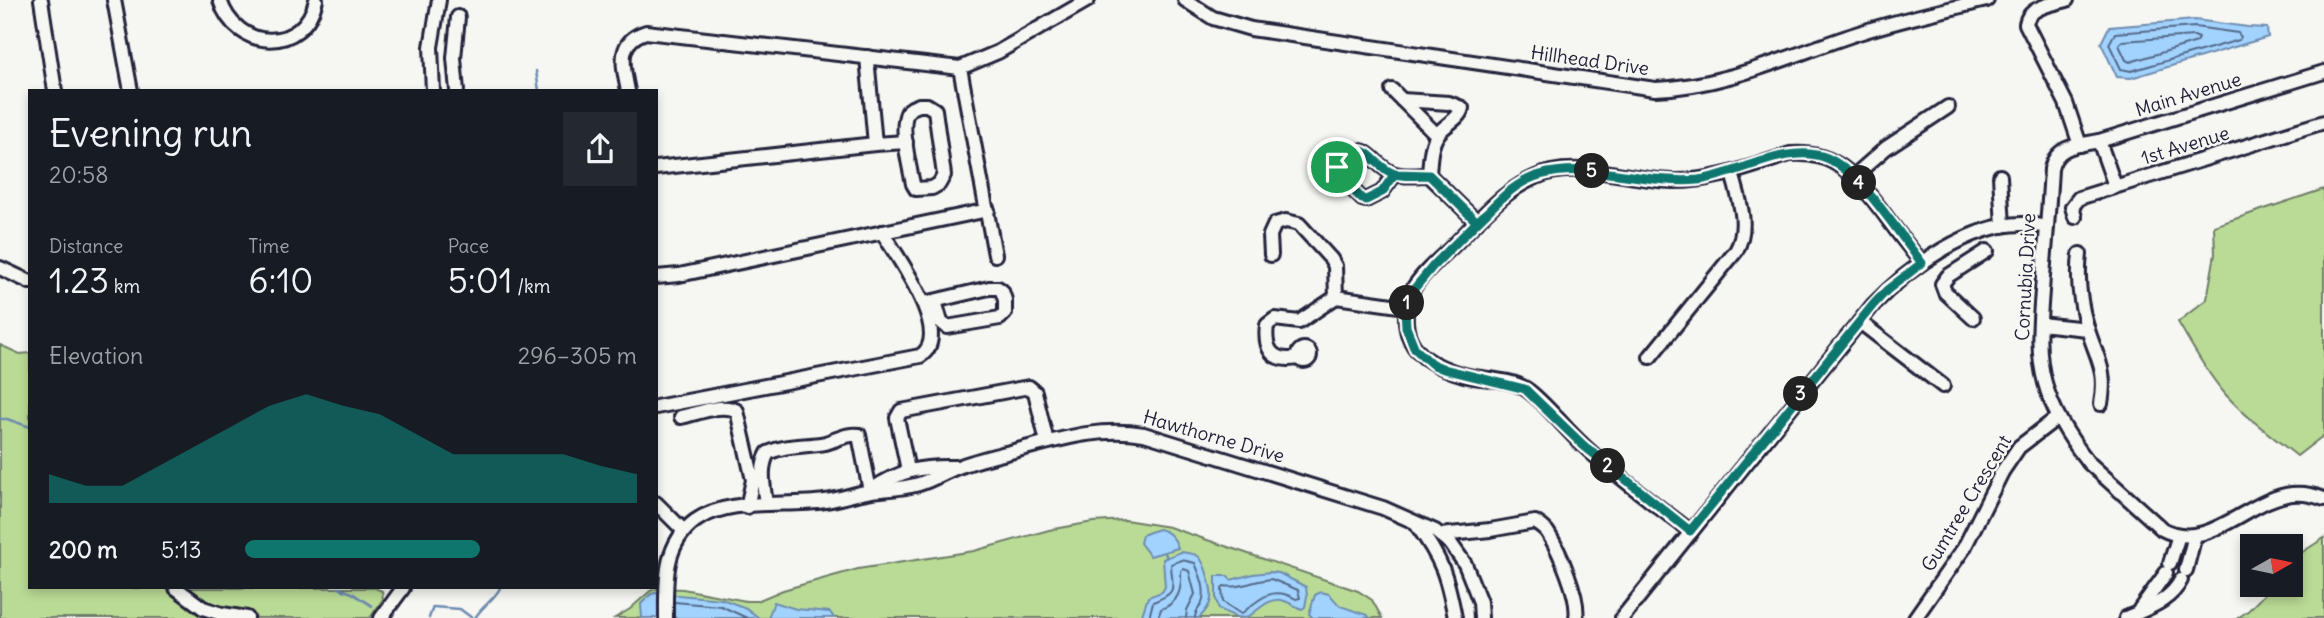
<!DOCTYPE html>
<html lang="en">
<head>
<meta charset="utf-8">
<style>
  body { margin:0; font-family:Delius,sans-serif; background:#242831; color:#f1f3f6; height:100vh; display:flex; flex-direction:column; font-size:26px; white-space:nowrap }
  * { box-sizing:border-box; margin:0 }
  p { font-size:23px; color:#9ea1a6 }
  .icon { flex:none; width:38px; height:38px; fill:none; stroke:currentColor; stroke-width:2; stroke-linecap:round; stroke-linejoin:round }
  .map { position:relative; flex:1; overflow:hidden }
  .drawer { position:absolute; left:28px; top:89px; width:630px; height:500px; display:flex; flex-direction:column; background:#171b24; border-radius:0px; box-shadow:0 4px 10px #0003 }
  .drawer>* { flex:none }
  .needle { width:46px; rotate:81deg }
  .buttons { position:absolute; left:2240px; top:534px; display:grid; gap:14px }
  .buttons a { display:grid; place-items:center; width:63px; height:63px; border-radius:0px; background:#171b24; box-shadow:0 4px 10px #0003; font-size:35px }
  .pin { position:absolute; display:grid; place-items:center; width:60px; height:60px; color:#fff; margin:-30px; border:4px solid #fff; border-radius:50%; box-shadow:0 2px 7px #0007 }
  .km { position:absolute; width:35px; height:35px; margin:-18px; border-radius:50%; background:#222; color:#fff; font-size:19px; line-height:35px; text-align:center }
  .round { display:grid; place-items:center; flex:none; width:74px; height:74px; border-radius:0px; background:#242831 }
  .overview { display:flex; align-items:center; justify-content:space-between; height:119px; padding:0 21px }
  h1 { font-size:38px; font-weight:600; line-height:52px }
  .figures { display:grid; grid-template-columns:repeat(3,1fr); gap:10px; height:119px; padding:7px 21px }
  .figures div { display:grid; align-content:center }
  .figures b { font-size:35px; font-weight:600 }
  .figures small { font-size:19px; font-weight:400 }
  .figures p { font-size:19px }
  .chart { height:196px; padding:14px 21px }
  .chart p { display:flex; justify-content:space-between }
  .chart svg { width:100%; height:126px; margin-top:7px; fill:#0f766e; opacity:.7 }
  ul { padding:0 21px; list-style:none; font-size:23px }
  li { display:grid; grid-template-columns:112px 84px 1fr; align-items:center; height:52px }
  li i { height:18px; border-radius:9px; background:#0f766e }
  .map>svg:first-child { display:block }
</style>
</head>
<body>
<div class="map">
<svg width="2324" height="618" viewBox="0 0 2324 618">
  <rect width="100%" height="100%" fill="#f6f6f2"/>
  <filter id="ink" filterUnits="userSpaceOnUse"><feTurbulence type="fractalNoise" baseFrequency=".0143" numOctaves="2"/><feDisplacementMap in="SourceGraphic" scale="14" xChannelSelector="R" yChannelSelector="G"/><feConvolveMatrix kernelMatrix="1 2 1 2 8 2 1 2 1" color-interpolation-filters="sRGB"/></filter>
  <g filter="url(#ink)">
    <g fill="#badb95" stroke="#6e7e68" stroke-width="2">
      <path d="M2324 189V435L2297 456C2273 437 2247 418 2226 395 2207 373 2193 347 2178 322L2207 299 2215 254 2214 226Z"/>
      <polygon points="0,345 20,354 30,353 30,588 375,588 382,591 383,599 370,618 0,618"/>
      <polygon points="1125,520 1169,527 1358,591 1372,600 1382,618 615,618 630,609 650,591 658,588 683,589 746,601 757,601 783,590 858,569 974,551 1049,530 1093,522"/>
      <polygon points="2324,538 2324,618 2238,618 2249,610 2273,585 2291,584 2291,563 2301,553"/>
    </g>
    <g fill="#a1d3fe" stroke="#6e8cb0" stroke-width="2">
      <polygon points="2195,20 2248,27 2267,28 2268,37 2131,78 2117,77 2101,43 2109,27"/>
      <path d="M1158 529C1169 531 1175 538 1178 548L1150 556 1140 543 1142 535Z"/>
      <path d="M1181 552C1186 553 1194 553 1198 556 1205 561 1213 591 1211 599 1210 606 1204 613 1199 618H1141L1148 597 1162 592 1165 587 1163 559Z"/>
      <path d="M1271 572 1279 573 1306 587 1307 596 1305 607 1302 609C1295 607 1288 601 1281 600 1267 598 1257 612 1246 618L1236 617 1219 609 1216 599V576H1227L1231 580 1253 574Z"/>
      <polygon points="1321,592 1329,594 1340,606 1367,615 1370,618 1313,618 1309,614 1315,595"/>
      <polygon points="655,593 722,599 746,608 759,618 642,618 641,604 651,594"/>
      <polygon points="774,602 796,609 830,612 834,618 768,618"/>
    </g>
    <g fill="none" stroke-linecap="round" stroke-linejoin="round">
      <g stroke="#556989" stroke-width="2">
        <polygon points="2195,27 2238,33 2241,37 2239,40 2131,71 2121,69 2109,44 2115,33"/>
        <polygon points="2194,36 2199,38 2197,42 2130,62 2126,60 2119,45 2122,41"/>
        <path d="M1271 579 1298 590 1300 598 1296 599C1272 585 1259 599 1241 614L1223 602 1222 589 1224 586C1240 589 1255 580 1271 579Z"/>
        <polyline points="674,602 721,606 747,618"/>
        <path d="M1149 618 1153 602C1179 592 1172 589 1171 564L1182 560 1195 563C1200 575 1207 590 1202 603 1199 609 1195 611 1195 618"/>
        <path d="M1158 618 1161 609C1179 603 1182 589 1181 571L1184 569 1189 571 1195 594 1187 610 1186 618"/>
      </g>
      <g stroke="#6e8cb0" stroke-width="2.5">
        <polyline points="536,71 539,91"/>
        <polyline points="0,419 7,419 30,427"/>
        <polyline points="1165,553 1167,558"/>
        <polyline points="339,588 352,593 372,606"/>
        <polyline points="429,618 433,607 460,609 472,618"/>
        <path d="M475 618C482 606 494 600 500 588"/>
      </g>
      <defs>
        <g id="minor">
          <polyline points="41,0 55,91"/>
          <polyline points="114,0 131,91"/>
          <path d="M220 0C236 52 304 54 316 0"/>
          <path d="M1185 0 1213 18 1251 29 1655 89C1726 87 1795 53 1862 32 1903 19 1945 10 1987 0"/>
          <path d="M2067 0C2052 4 2028 7 2026 24L2066 103 2080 145"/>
          <polyline points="960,68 998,52 1088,0"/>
          <path d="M2324 72 2099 141C2079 145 2056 145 2051 169 2049 205 2046 240 2043 276 2041 312 2035 348 2045 383 2053 413 2070 439 2089 463L2162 529C2208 554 2247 499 2292 494 2303 493 2314 495 2324 499"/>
          <polyline points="1392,90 1437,135"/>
          <polyline points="433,91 431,47 439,0"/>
          <polyline points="457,91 454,58 458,17"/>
          <path d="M628 91C623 66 616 41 646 32L960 68 995 255"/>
          <path d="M1402 100 1449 103 1462 108C1459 120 1445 124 1438 134 1430 145 1430 162 1429 175"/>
          <path d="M919 105H927L935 110 944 175 939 184 932 188 916 189 913 184C910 169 898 122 909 110 912 107 915 107 919 105Z"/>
          <polyline points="2099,141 2115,186"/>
          <polyline points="875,144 906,142"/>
          <polyline points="656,168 875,144 867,57"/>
          <path d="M1395 174 1382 192 1366 200 1362 199 1340 177 1337 167C1365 130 1371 167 1395 174 1405 177 1419 175 1429 175"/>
          <polyline points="1429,175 1477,222"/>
          <polyline points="1854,176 1886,148 1948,107"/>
          <polyline points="2000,176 2003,226"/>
          <polyline points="2075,217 2072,207 2079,198 2324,122"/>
          <path d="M2080 254C2077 280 2080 305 2088 330 2098 361 2107 370 2101 404"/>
          <polyline points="1271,255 1270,235 1275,224 1286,221 1299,224 1331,259 1335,266 1336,297"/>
          <polyline points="0,268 30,282"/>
          <polyline points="656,277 679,275 988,210"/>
          <polyline points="1336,297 1406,307"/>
          <polyline points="925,303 989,288 998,288 1002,291 1005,300 1005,313 1000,318 947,327 941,322 935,301"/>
          <polyline points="1973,318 1945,292 1942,284 1948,276 1987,251"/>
          <polyline points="1860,322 1943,386"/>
          <polyline points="2040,324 2087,329"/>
          <circle cx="1304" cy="355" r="6"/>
          <path d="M1650 357 1736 251C1750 226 1739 199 1732 173"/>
          <path d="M1298 358C1271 363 1264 348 1267 325L1275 319 1299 322 1336 297"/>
          <path d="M656 407 920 356C955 335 896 255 882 232"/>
          <path d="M681 417C697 414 722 402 737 411L753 480 747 507"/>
          <polyline points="908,470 897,418 901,411 1029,387 1035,392 1047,442"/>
          <path d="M871 490C900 470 921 466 956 467"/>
          <polyline points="656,503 684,531"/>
          <path d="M766 504C764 487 759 469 768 453 787 444 806 447 825 443 837 440 847 433 859 435L870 491"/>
          <path d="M1416 524C1442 560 1447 575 1455 618"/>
          <path d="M1690 531C1654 503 1616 476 1583 445 1565 429 1544 401 1526 389 1509 378 1483 380 1464 375 1436 367 1408 355 1406 322 1406 313 1405 305 1409 296 1418 277 1436 262 1451 248 1480 219 1509 182 1551 172 1590 164 1632 180 1672 181 1713 182 1752 166 1790 154 1837 150 1856 178 1882 211 1895 229 1908 246 1922 263"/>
          <path d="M1440 535 1490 530 1535 522C1540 525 1545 528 1548 533 1559 550 1580 598 1576 618"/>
          <polyline points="2170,563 2179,535"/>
          <polyline points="2186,570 2195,535"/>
          <polyline points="176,588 203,608 222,614 247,618"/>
          <polyline points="2140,609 2166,573"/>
          <polyline points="381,618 403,588"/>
          <path d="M666 618C666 582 663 545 695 521 728 497 786 507 825 501 841 499 856 493 872 491 888 489 903 489 919 484 933 480 944 472 958 467 976 460 995 456 1014 451 1057 440 1099 426 1144 434L1383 508 1435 531 1451 544 1465 564 1480 602 1481 618"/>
          <path d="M1622 618 1873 305C1908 268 1972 222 2025 224 2032 224 2040 226 2047 227"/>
          <polyline points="1915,618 1964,548 2002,472 2019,447 2058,417"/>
          <path d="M2126 618C2147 608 2170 602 2181 580"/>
        </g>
      </defs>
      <use href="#minor" stroke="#22223b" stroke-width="18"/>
      <use href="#minor" stroke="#f6f6f2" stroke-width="12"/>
    </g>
  </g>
  <g fill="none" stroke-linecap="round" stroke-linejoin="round" filter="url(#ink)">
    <defs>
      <path id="route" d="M1337 167C1365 130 1371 167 1395 174 1405 177 1419 175 1429 175L1477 222 1433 266 1409 295 1405 307 1406 327 1415 349 1432 364 1444 369 1525 389 1584 446 1690 531 1873 305 1887 290 1922 263C1899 234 1860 172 1827 158 1788 142 1738 175 1698 180 1646 185 1590 161 1540 175 1514 182 1496 204 1477 222L1429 175 1395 174 1382 192 1366 200 1362 199 1340 177 1337 167"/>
    </defs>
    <use href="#route" stroke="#fff" stroke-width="14"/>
    <use href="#route" stroke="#0f766e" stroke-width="9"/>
  </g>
  <g text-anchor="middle" stroke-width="5" stroke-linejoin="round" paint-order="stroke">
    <g font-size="19" fill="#22223b" stroke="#f6f6f2">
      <text transform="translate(1590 60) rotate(8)" y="7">Hillhead Drive</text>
      <text transform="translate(2188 94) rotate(-17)" y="7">Main Avenue</text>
      <text transform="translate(2185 145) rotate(-17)" y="7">1st Avenue</text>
      <text transform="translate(2025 277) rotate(-87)" y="7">Cornubia Drive</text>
      <text transform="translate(1214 436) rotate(16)" y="7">Hawthorne Drive</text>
      <text transform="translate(1966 503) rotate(-59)" y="7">Gumtree Crescent</text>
    </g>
  </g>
</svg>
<div class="buttons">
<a><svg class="needle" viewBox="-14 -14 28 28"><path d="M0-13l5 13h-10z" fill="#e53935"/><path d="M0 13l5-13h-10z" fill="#9ea1a6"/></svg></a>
</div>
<div class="pin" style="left:1337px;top:167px;background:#1e9e55"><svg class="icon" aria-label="arrive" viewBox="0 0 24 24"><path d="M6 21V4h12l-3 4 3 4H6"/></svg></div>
<b class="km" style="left:1407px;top:303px">1</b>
<b class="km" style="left:1608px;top:466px">2</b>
<b class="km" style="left:1801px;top:394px">3</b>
<b class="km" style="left:1859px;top:183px">4</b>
<b class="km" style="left:1592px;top:171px">5</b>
<section class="drawer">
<div class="overview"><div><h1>Evening run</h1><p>20:58</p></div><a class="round"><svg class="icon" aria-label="share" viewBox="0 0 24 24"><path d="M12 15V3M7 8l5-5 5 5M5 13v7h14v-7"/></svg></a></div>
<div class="figures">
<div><p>Distance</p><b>1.23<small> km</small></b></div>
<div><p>Time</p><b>6:10</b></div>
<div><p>Pace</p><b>5:01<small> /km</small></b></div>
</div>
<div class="chart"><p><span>Elevation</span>296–305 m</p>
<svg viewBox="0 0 160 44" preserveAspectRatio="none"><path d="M0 44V34L10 38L20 38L30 31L40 24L50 17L60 10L70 6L80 10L90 13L100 20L110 27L120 27L130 27L140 27L150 31L160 34V44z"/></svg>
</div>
<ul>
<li><b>200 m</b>5:13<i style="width:60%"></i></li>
</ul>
</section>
</div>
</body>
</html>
